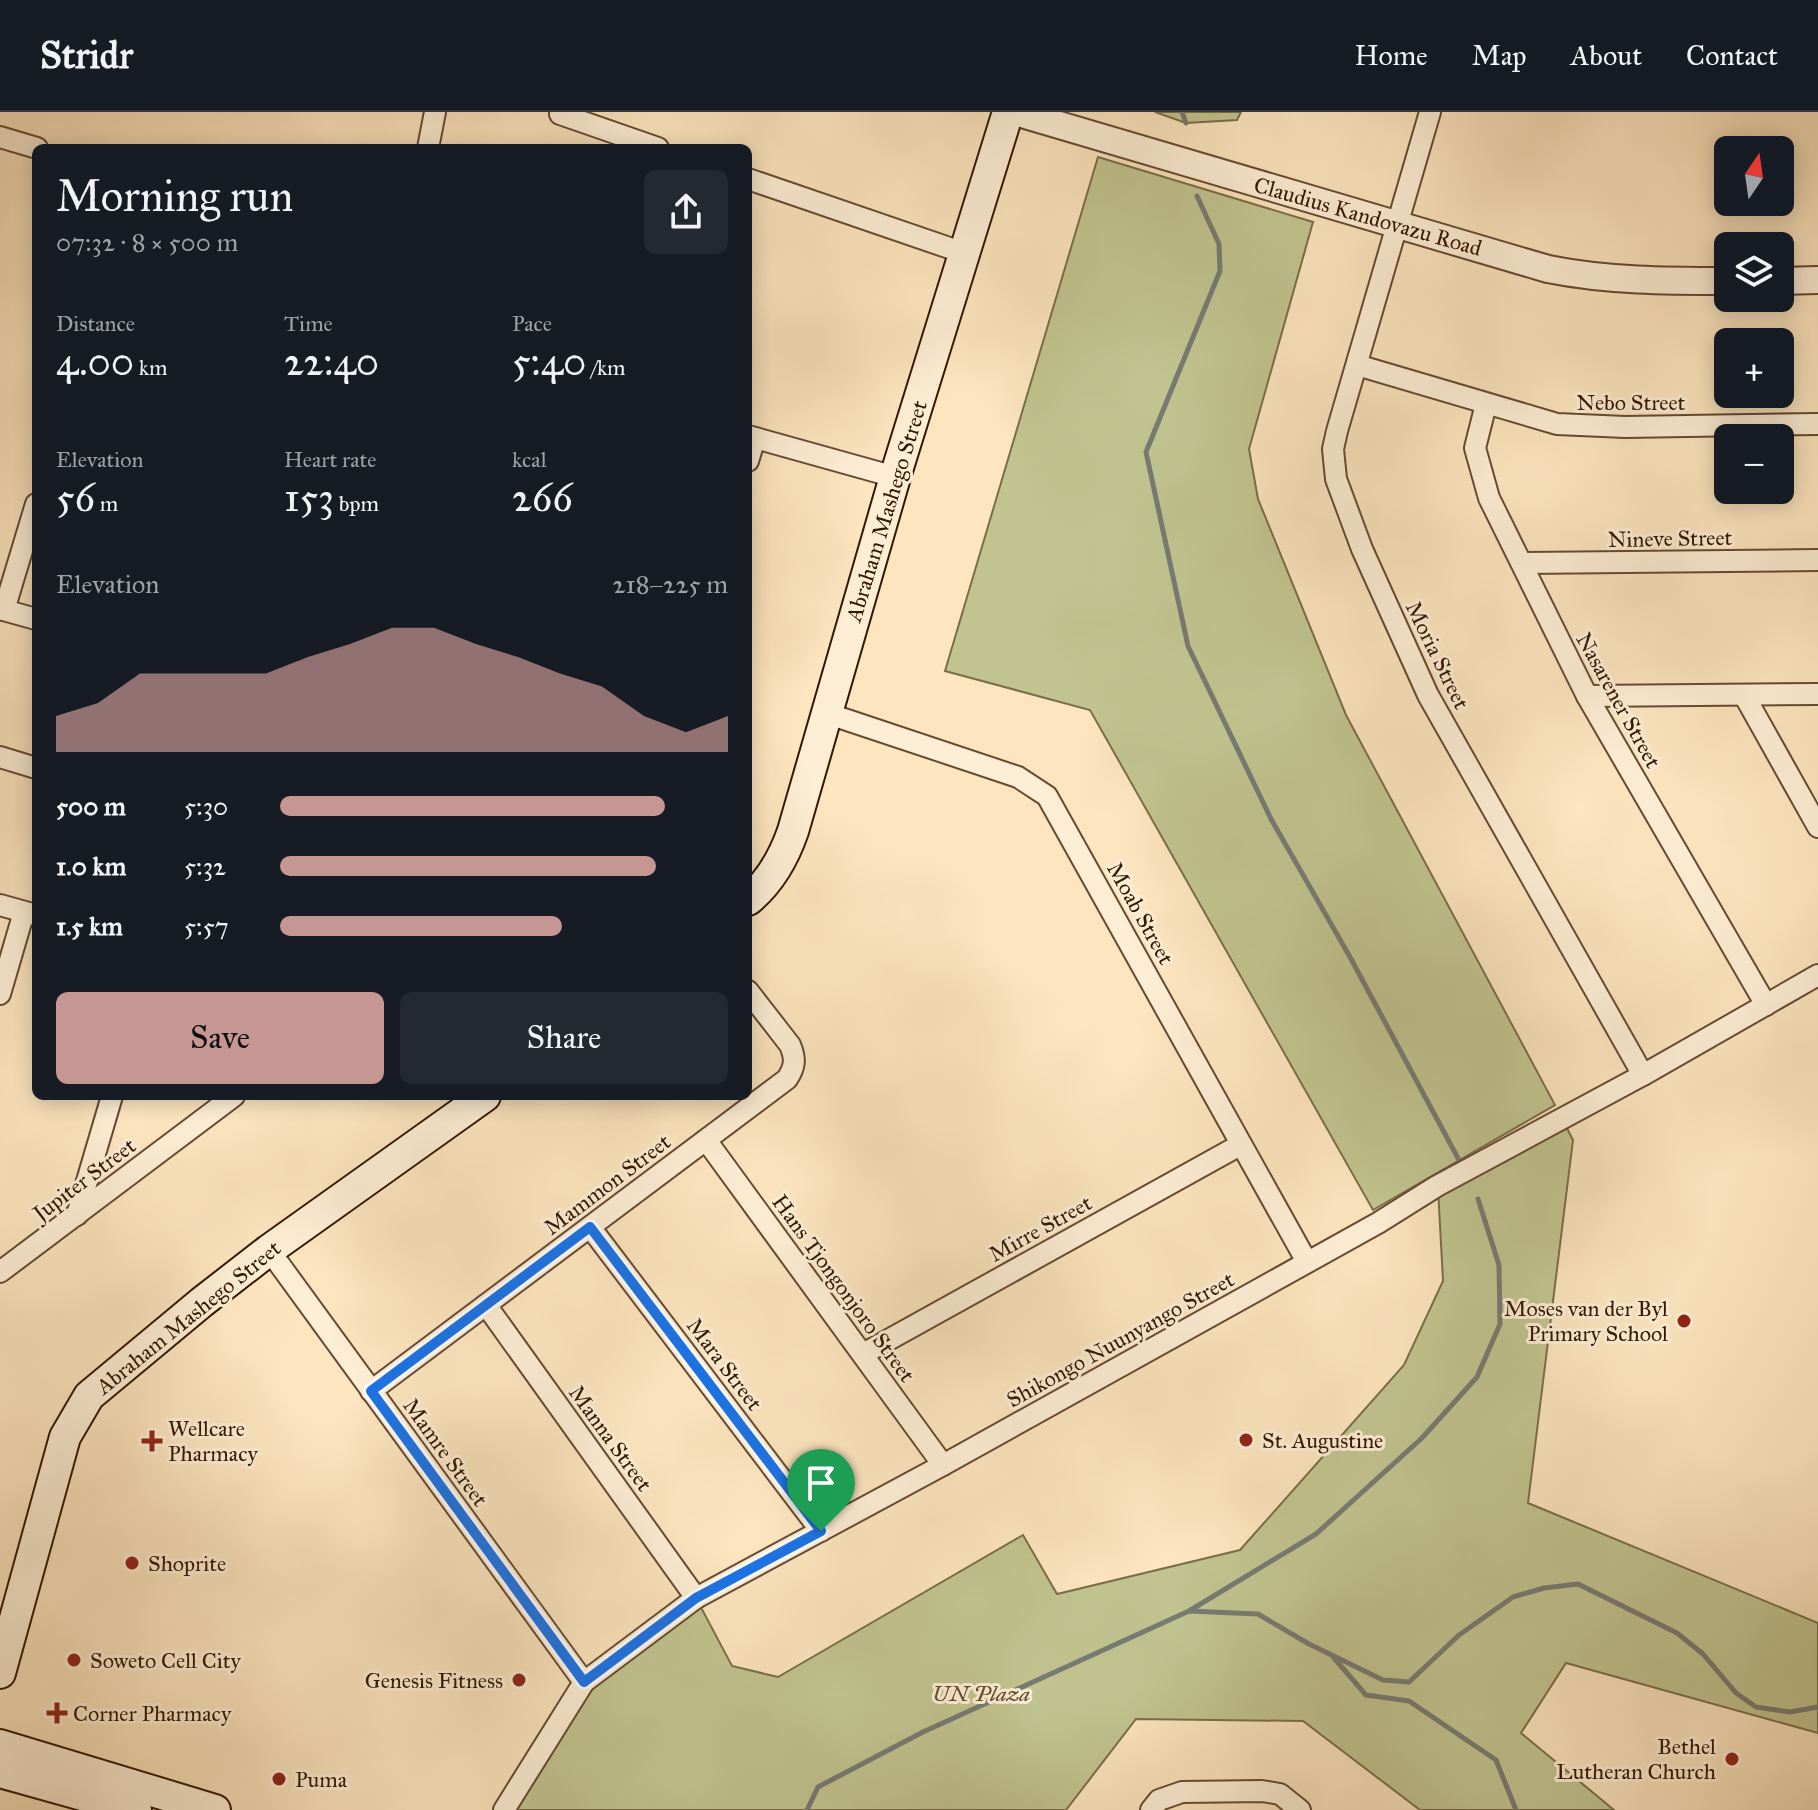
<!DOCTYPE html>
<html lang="en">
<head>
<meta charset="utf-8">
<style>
  body { margin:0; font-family:"IM FELL Great Primer",serif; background:#242831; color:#f1f3f6; height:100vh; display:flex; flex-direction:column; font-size:30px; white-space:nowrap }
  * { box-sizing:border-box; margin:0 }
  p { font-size:26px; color:#9ea1a6 }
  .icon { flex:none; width:44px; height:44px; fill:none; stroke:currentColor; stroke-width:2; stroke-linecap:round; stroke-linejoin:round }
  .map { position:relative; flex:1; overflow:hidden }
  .drawer { position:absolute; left:32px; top:32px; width:720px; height:956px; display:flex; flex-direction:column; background:#171b24; border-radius:12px; box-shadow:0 4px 20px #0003 }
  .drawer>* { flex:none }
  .needle { width:52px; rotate:13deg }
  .controls { position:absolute; left:1714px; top:24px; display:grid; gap:16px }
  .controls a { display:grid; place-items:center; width:80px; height:80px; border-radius:12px; background:#171b24; box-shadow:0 4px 20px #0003; font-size:40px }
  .pin { position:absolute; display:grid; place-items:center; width:68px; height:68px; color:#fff; margin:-82px -34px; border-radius:50% 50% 50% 0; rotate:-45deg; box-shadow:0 0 8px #0007 }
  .pin .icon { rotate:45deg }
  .round { display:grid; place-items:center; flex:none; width:84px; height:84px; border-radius:12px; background:#242831 }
  .summary { display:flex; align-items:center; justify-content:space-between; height:136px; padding:0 24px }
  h1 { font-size:44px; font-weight:600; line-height:60px }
  .stats { display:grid; grid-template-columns:repeat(3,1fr); gap:12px; height:136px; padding:8px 24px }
  .stats div { display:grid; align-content:center }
  .stats b { font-size:40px; font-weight:600 }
  .stats small { font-size:22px; font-weight:400 }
  .stats p { font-size:22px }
  .chart { height:224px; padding:16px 24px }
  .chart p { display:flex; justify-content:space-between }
  .chart svg { width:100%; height:144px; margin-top:8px; fill:#c59692; opacity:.7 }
  .primary-button { display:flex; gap:16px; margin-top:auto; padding:16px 24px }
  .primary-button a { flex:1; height:92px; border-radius:12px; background:#c59692; color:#111; font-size:32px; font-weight:600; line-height:92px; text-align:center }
  .primary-button a+a { background:#242831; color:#f1f3f6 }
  ul { padding:0 24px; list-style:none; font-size:26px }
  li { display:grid; grid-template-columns:128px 96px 1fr; align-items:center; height:60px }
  li i { height:20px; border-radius:10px; background:#c59692 }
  header { display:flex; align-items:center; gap:48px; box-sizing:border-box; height:112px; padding:0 40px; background:#171b24; border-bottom:2px solid #363941 }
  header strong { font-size:38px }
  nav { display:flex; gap:44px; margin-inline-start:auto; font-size:28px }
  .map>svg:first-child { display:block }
</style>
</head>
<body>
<header>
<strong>Stridr</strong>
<nav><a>Home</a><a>Map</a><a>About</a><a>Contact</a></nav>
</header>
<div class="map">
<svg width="1818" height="1698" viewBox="0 0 1818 1698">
  <rect width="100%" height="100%" fill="#fce5bf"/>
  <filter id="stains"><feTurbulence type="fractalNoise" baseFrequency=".0025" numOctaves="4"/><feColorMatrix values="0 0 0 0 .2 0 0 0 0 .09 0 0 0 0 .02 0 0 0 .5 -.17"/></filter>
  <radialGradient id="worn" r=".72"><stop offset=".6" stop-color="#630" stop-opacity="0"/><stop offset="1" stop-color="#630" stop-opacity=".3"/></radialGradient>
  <g fill="#c1c490" stroke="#7a6e49" stroke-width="2">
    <polygon points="1155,0 1241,0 1237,8 1186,11"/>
    <polygon points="1098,45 1313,110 1249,337 1258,387 1346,603 1555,993 1373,1098 1090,598 945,559"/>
    <polygon points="1561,1005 1573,1028 1528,1391 1818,1511 1818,1621 1566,1551 1521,1621 1614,1698 1420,1698 1303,1609 1136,1607 1066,1698 504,1698 576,1581 696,1486 732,1554 778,1565 1023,1423 1057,1482 1240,1438 1404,1253 1443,1169 1438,1076"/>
  </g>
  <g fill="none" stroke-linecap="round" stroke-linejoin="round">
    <g stroke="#777b72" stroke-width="5">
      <polyline points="1182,0 1186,11"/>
      <polyline points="1197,84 1219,132 1220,159 1146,340 1188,534 1271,707 1350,845 1459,1048"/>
      <polyline points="1189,1499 1258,1502 1309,1532 1383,1568 1409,1570 1459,1523 1513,1485 1544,1476 1578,1472 1677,1521 1703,1542 1736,1581 1756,1595 1790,1600 1818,1595"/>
      <polyline points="1334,1546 1366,1583 1409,1589 1496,1648 1516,1698"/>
      <polyline points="807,1698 818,1675 923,1620 1189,1499 1316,1422 1422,1326 1477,1265 1500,1212 1499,1153 1478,1087"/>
    </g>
    <defs>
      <g id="minor">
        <polyline points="561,0 560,2 658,36"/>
        <polyline points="1430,0 1337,319 1333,337 1336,367 1362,437 1428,583 1643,963"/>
        <polyline points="0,25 37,36"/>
        <polyline points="428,36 435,0"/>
        <polyline points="748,67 964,141"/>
        <polyline points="1357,253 1557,312 1625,315 1818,312"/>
        <polyline points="1486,292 1475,336 1489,386 1587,584 1766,893"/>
        <polyline points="748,324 895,365"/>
        <polyline points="748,349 755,326"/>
        <polyline points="1522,451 1818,448"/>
        <polyline points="0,497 36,507"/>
        <polyline points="4,498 36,392"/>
        <polyline points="1744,583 1818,715"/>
        <polyline points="1587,584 1818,582"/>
        <polyline points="826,601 1018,665 1047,684 1307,1150"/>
        <polyline points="0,645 36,656"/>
        <polyline points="0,793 36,803"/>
        <polyline points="0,882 24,800"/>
        <polyline points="706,1028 943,1353"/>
        <polyline points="77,1103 112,984"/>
        <polyline points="590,1115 821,1419"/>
        <polyline points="269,1138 584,1570"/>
        <polyline points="0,1160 234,984"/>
        <polyline points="486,1193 696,1486"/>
        <polyline points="863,1242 1240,1033"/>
        <path d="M371 1279 787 967C795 955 796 947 790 933L748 879"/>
        <polyline points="504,1698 584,1570 696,1486 943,1353 1378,1111 1437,1074 1643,963 1818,863"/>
        <polyline points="1151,1698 1159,1688 1182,1680 1262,1679 1280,1682 1300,1698"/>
      </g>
      <g id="tertiary">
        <path d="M1015 0 1548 157C1608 169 1667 169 1728 169"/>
        <polyline points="1780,169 1818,168"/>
      </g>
      <g id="secondary">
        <path d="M748 788C770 770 784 745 793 719L895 365 1008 0"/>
        <polyline points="0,1561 65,1325 89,1284 202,1190 269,1138 485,984"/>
        <polyline points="0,1633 215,1698"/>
        <polyline points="0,1660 136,1698"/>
      </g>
    </defs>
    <use href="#minor" stroke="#664a31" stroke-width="24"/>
    <use href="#tertiary" stroke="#664a31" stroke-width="30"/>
    <use href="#secondary" stroke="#341702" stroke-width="34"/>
    <use href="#minor" stroke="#fdeed5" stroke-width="20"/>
    <use href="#tertiary" stroke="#fdeed5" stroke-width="26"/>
    <use href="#secondary" stroke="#fdeed5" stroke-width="30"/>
  </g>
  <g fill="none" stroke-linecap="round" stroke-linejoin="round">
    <defs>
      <polygon id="route" points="590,1115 821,1419 696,1486 584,1570 371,1279"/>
    </defs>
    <use href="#route" stroke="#fff" stroke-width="16"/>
    <use href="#route" stroke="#1a73e8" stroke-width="10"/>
  </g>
  <g fill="#8f2418" stroke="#fdeed5" stroke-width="3">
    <circle cx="1684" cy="1209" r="8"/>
    <circle cx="1246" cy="1328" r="8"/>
    <path d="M148 1317h8v8h8v8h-8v8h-8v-8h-8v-8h8z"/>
    <circle cx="132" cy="1451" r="8"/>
    <circle cx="74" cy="1548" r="8"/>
    <circle cx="519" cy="1568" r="8"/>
    <path d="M53 1589h8v8h8v8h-8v8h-8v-8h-8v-8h8z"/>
    <circle cx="1732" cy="1647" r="8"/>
    <circle cx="279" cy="1667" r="8"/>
  </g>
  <g text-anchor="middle" stroke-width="6" stroke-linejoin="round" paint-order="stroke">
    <g font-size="22" fill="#341702" stroke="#fdeed5">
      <text transform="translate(1368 104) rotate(16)" y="8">Claudius Kandovazu Road</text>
      <text x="1631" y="298">Nebo Street</text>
      <text transform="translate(886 399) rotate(-73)" y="8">Abraham Mashego Street</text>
      <text transform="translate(1670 426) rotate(-1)" y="8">Nineve Street</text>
      <text transform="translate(1438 543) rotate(64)" y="8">Moria Street</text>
      <text transform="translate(1619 588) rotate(61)" y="8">Nasarener Street</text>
      <text transform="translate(1141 801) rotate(61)" y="8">Moab Street</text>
      <text transform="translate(84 1067) rotate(-37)" y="8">Jupiter Street</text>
      <text transform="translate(607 1072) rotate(-37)" y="8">Mammon Street</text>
      <text transform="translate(1040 1116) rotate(-29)" y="8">Mirre Street</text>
      <text transform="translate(844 1176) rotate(54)" y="8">Hans Tjongonjoro Street</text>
      <text transform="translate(188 1205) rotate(-39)" y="8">Abraham Mashego Street</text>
      <text transform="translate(1120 1227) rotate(-29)" y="8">Shikongo Nuunyango Street</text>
      <text transform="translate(725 1252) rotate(53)" y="8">Mara Street</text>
      <text transform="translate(611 1326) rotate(54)" y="8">Manna Street</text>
      <text transform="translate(446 1340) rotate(54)" y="8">Mamre Street</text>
    </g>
    <g font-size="22" fill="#341702" stroke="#fdeed5" text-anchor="start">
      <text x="1668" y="1204" text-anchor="end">Moses van der Byl<tspan x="1668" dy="25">Primary School</tspan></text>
      <text x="168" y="1324">Wellcare<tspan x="168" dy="25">Pharmacy</tspan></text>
      <text x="1262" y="1336">St. Augustine</text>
      <text x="148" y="1459">Shoprite</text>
      <text x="90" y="1556">Soweto Cell City</text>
      <text x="503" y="1576" text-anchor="end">Genesis Fitness</text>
      <text x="73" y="1609">Corner Pharmacy</text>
      <text x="1716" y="1642" text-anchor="end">Bethel<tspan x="1716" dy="25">Lutheran Church</tspan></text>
      <text x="295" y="1675">Puma</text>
    </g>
    <g font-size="22" font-style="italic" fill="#5e4b2d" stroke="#fdeed5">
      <text x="981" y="1589">UN Plaza</text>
    </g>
  </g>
  <rect width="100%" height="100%" filter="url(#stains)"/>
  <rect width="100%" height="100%" fill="url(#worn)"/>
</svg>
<div class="controls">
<a><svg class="needle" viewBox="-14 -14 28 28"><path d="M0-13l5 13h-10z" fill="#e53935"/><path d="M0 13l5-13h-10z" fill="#9ea1a6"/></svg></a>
<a><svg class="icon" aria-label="layers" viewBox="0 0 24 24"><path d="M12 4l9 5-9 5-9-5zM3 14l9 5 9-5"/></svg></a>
<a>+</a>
<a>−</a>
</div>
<div class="pin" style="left:821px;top:1419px;background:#1e9e55"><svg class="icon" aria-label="arrive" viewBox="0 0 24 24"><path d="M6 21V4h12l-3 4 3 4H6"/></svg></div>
<section class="drawer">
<div class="summary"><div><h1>Morning run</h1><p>07:32 · 8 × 500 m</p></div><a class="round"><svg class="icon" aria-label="share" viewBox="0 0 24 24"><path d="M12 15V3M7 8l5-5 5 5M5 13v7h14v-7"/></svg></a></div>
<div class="stats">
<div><p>Distance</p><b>4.00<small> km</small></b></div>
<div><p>Time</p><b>22:40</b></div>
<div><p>Pace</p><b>5:40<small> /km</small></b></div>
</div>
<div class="stats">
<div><p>Elevation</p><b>56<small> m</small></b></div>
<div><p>Heart rate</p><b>153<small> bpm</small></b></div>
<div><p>kcal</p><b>266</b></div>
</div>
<div class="chart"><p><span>Elevation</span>218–225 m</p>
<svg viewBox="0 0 160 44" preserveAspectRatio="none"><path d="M0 44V33L10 29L20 20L30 20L40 20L50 20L60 15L70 11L80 6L90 6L100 11L110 15L120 20L130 24L140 33L150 38L160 33V44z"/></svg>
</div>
<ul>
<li><b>500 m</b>5:30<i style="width:86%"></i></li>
<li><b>1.0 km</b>5:32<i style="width:84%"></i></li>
<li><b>1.5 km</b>5:57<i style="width:63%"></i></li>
</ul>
<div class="primary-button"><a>Save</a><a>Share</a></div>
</section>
</div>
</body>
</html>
